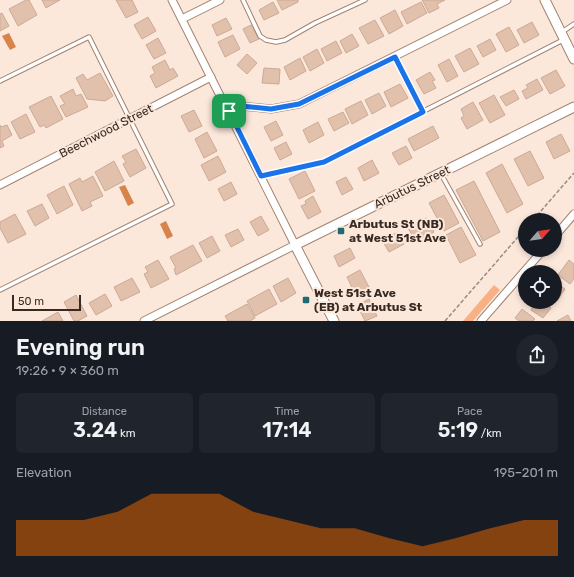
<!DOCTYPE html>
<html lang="en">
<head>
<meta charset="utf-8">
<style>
  body { margin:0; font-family:Rubik,sans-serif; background:#20242c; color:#f1f3f6; height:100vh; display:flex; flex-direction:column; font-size:15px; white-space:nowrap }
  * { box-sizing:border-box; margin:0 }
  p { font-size:13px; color:#9ea1a6 }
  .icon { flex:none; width:22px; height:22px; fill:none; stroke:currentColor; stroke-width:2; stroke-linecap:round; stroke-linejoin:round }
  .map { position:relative; height:321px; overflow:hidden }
  .details { display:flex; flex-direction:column; background:#171b24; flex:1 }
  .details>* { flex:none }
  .needle { width:26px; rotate:62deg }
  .buttons { position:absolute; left:518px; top:213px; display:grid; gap:8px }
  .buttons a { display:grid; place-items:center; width:44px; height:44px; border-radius:50%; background:#171b24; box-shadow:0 2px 6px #0003; font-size:20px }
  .scale { position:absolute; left:12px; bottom:10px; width:69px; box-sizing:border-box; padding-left:4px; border:2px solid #372a23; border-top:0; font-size:11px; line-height:14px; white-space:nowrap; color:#372a23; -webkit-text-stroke:3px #fce8db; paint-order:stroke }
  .pin { position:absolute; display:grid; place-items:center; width:34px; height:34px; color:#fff; margin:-17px; border-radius:8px; box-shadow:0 2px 6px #0006 }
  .round { display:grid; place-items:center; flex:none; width:42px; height:42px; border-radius:21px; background:#20242c }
  .summary { display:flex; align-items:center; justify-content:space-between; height:68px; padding:0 16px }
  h1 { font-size:22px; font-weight:600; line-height:30px }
  .metrics { display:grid; grid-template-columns:repeat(3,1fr); gap:6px; height:68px; padding:4px 16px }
  .metrics div { display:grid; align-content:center; border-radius:6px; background:#20242c; text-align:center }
  .metrics b { font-size:20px; font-weight:600 }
  .metrics small { font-size:11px; font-weight:400 }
  .metrics p { font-size:11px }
  .chart { height:112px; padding:8px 16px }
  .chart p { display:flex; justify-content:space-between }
  .chart svg { width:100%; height:72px; margin-top:4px; fill:#b45309; opacity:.7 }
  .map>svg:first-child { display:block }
</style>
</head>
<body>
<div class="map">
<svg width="574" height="321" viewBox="0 0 574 321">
  <rect width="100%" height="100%" fill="#fce8db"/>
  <polygon fill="#f8b185" points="494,285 500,290 473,321 463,321"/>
  <g fill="#d7834b">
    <polygon points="9,33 16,47 10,50 2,36"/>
    <polygon points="125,185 134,203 128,206 119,187"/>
    <polygon points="166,221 173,236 167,239 160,224"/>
  </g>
  <g fill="#e2c1ac" stroke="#cbaa96">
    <polygon points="26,0 29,0 37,15 18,26 9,9"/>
    <polygon points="42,0 60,0 46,8"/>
    <polygon points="116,0 132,0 138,12 126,18"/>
    <polygon points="277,0 298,0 298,2 282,10"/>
    <polygon points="422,0 445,0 437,4 439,8 429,13"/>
    <polygon points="273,2 279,13 264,20 259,10"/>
    <polygon points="421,2 427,13 407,24 401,12"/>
    <polygon points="395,10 403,26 389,34 380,18"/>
    <polygon points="2,13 9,26 0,31 0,14"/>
    <polygon points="148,17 156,31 142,39 134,25"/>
    <polygon points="226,18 232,29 217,36 212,25"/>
    <polygon points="375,20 384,36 368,44 359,28"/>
    <polygon points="532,22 539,35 524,43 517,30"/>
    <polygon points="251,25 259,39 250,43 243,29"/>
    <polygon points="509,27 519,45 506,52 496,34"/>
    <polygon points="352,34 359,46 346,53 340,41"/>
    <polygon points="233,35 240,49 225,57 218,42"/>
    <polygon points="158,38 166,53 154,59 146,45"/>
    <polygon points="490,39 496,50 483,57 477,46"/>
    <polygon points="336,41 342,53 327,61 321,49"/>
    <polygon points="470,48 479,64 464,72 455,56"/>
    <polygon points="317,49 324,63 310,71 303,57"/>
    <polygon points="247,54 257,63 247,74 237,65"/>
    <polygon points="300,58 306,71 290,80 284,67"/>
    <polygon points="449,59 458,76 447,82 438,65"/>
    <polygon points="165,60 170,70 173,68 178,76 156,88 150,76 155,73 152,67"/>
    <polygon points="264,68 280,69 279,84 262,83"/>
    <polygon points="556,70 565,86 550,94 541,78"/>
    <polygon points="430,72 435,80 432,81 436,88 424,94 416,80"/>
    <polygon points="100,73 113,96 105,101 87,99 76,78 83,74 87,80"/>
    <polygon points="537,79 543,90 526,99 522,91 528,88 526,85"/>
    <polygon points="400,84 408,98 391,107 384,92"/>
    <polygon points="73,89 76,96 81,94 88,107 66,117 60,106 65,104 60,96"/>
    <polygon points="514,90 519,99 506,106 500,97"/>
    <polygon points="379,93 386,106 372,114 365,100"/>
    <polygon points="494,95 505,115 490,123 479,103"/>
    <polygon points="51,96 63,119 46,128 44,125 40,127 29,107"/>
    <polygon points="361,101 368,115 352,124 345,109"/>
    <polygon points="473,102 483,120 467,129 461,118 464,116 461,109"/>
    <polygon points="194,110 202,126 189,132 181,116"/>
    <polygon points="343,112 349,123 334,131 328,119"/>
    <polygon points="26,114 35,132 20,139 11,122"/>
    <polygon points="276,121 283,135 271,141 264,127"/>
    <polygon points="318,122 324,135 309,143 303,130"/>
    <polygon points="0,125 1,127 7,125 12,135 2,141 4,146 0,148"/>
    <polygon points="433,126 439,138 414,151 408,139"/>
    <polygon points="207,132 217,151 204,158 195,139"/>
    <polygon points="561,134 570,151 554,159 546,142"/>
    <polygon points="286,142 292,154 280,160 274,148"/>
    <polygon points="406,146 412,158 399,165 392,153"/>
    <polygon points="136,149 146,168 130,177 123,164 126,162 122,156"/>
    <polygon points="530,151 544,178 528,186 514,159"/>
    <polygon points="218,156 226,172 209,181 201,165"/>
    <polygon points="372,160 379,173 364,181 358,168"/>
    <polygon points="114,161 124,181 105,191 95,172"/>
    <polygon points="502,164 523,204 507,213 486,173"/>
    <polygon points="305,171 315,191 299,199 289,179"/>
    <polygon points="93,176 103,196 90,202 92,206 82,211 69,184 80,178 82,182"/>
    <polygon points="346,177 353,189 342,195 336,182"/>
    <polygon points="474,181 500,232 483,241 456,190"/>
    <polygon points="231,182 237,194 224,201 218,189"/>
    <polygon points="64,186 73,205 57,214 47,195"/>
    <polygon points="444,195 459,223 444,231 429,203"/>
    <polygon points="313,196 321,212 308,219 301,206 306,204 305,201"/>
    <polygon points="42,204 49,218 35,226 27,211"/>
    <polygon points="15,214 26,234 8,243 0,228 0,222"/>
    <polygon points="261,216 269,230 258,236 250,222"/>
    <polygon points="426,218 434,232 416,242 408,228"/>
    <polygon points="461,227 476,255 460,263 446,235"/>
    <polygon points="238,229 244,240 231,247 225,235"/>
    <polygon points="398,232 404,244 389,252 382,240"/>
    <polygon points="212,236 220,251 207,258 199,243"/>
    <polygon points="193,245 202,261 176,275 174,269 176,268 170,257"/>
    <polygon points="350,248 355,258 339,267 334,256"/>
    <polygon points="158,260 169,279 151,288 144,274 148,272 145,267"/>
    <polygon points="569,260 574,264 574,279 570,284 558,275"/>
    <polygon points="360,270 369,287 355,294 347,277"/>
    <polygon points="132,278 140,292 121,301 114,287"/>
    <polygon points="288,278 296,293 281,302 273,286"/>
    <polygon points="555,282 565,289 557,301 555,300"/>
    <polygon points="269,289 277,304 255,316 247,301"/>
    <polygon points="105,294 112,306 96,315 89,303"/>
    <polygon points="76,295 87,316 78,321 74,321 64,302"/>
    <polygon points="369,299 377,316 365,321 357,305"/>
    <polygon points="537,302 543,302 551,308 543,318 531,310"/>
    <polygon points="247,304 255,318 250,321 228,321 225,316"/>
    <polygon points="522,309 535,319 533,321 519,321 515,318"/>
    <polygon points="58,312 63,321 42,321"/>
    <polygon points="568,315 571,321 557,321"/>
  </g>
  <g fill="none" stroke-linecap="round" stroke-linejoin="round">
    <defs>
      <g id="service">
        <polyline points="243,0 260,36 266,40 276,42 285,40 315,23 365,0"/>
        <polyline points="562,32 574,24"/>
        <polyline points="395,57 423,112"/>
        <polyline points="0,81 89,37 172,204 0,290"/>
        <polyline points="441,174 480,244"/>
        <polyline points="261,176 324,162 563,40"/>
      </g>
      <g id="minor">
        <polyline points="182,19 220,0"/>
        <polyline points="229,111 241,106 271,109 299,104 507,0"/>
        <polyline points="0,185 211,77"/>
        <polyline points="555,236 574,214"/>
        <polyline points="144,321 295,245 172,0"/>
        <polyline points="481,321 543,250"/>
      </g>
      <g id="tertiary">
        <polyline points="545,0 574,59"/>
        <polyline points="334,321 295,245 574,107"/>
      </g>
    </defs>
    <use href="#service" stroke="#a28370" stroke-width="5.5"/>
    <use href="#minor" stroke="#a28370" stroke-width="9"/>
    <use href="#tertiary" stroke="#a28370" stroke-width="11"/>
    <g stroke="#9a897f" stroke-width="1.5" stroke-dasharray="4 2" stroke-linecap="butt">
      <polyline points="533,220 574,173"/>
      <polyline points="445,321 525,229"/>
    </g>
    <use href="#service" stroke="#fff" stroke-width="3.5"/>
    <use href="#minor" stroke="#fff" stroke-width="7"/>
    <use href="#tertiary" stroke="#fff" stroke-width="9"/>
  </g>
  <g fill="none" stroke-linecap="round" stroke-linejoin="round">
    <defs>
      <polygon id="route" points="395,57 423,112 324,162 261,176 229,111 241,106 271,109 299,104"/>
    </defs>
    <use href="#route" stroke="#fff" stroke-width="8"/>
    <use href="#route" stroke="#1a73e8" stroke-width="5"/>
  </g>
  <g fill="#1f6b71" stroke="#fce8db" stroke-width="1.5">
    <rect x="337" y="227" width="8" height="8" rx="2"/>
    <rect x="302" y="296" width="8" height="8" rx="2"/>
  </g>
  <g text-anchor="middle" stroke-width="4" stroke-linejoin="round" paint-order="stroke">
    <g font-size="12" fill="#372a23" stroke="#fce8db">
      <text transform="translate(106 131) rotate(-27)" y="4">Beechwood Street</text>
      <text transform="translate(412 187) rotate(-26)" y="4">Arbutus Street</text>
    </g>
    <g font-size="12" font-weight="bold" fill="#372a23" stroke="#fce8db" text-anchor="start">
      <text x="349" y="228">Arbutus St (NB)<tspan x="349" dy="14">at West 51st Ave</tspan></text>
      <text x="314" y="297">West 51st Ave<tspan x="314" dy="14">(EB) at Arbutus St</tspan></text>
    </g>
  </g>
</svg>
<div class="buttons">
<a><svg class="needle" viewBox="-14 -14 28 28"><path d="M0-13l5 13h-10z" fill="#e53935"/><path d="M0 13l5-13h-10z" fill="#9ea1a6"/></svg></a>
<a><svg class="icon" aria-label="locate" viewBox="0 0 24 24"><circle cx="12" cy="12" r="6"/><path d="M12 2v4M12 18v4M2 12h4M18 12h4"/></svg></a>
</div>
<div class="scale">50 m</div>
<div class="pin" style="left:229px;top:111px;background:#1e9e55"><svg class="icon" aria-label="arrive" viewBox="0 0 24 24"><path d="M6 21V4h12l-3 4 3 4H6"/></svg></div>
</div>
<section class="details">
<div class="summary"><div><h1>Evening run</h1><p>19:26 · 9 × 360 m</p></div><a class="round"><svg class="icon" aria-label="share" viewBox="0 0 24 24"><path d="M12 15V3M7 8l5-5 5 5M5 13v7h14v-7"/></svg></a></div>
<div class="metrics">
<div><p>Distance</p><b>3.24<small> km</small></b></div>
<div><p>Time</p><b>17:14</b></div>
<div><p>Pace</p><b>5:19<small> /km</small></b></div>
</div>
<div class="chart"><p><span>Elevation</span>195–201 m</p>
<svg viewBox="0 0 160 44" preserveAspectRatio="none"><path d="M0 44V22L10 22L20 22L30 17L40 6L50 6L60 6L70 17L80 22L90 27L100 27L110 33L120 38L130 33L140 27L150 22L160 22V44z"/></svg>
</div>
</section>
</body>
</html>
